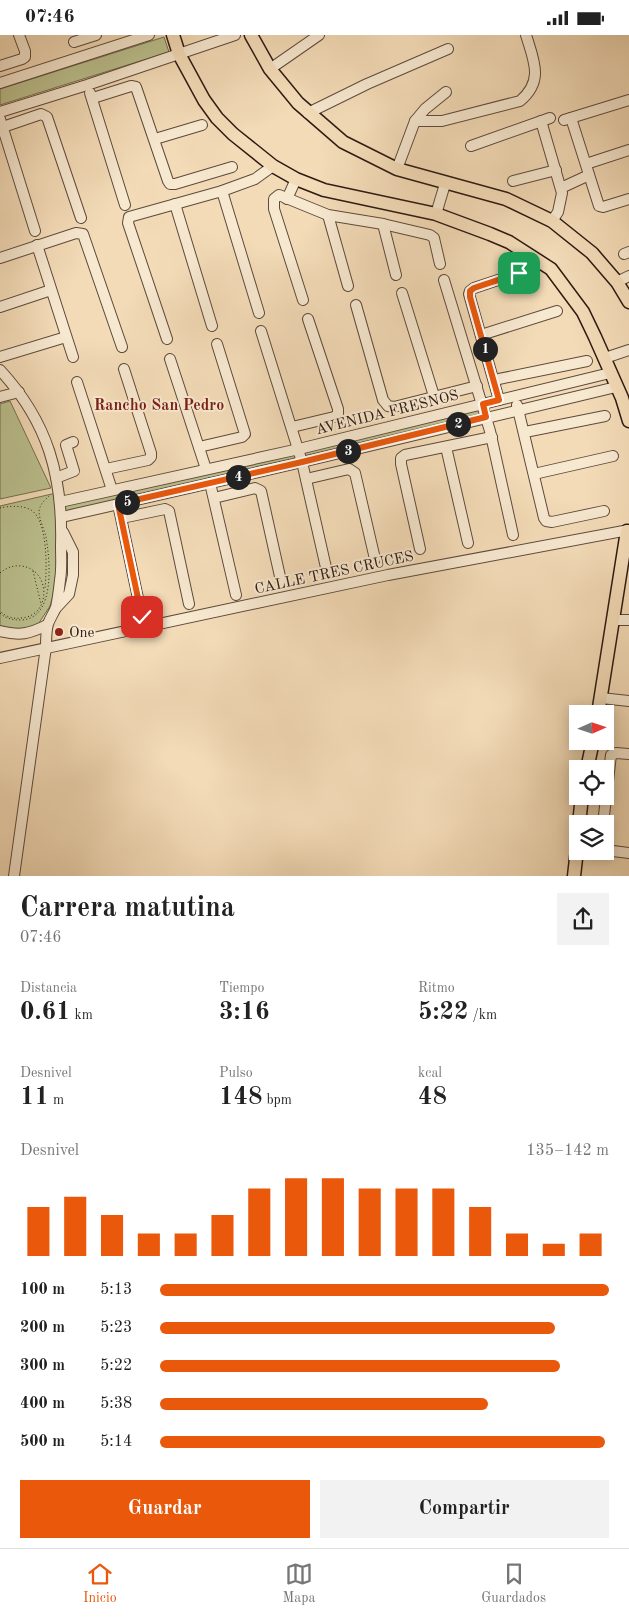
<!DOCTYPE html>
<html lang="es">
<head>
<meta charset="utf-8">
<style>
  body { margin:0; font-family:"Old Standard TT",serif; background:#f2f2f2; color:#222; height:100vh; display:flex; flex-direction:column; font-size:19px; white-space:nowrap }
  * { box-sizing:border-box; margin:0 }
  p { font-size:16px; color:#767676 }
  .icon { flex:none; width:28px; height:28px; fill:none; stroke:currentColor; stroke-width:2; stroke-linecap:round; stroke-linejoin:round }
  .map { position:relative; height:841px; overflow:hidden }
  .sheet { display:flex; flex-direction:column; background:#fff; flex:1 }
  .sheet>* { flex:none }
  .needle { width:32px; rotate:87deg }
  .controls { position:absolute; left:569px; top:670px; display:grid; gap:10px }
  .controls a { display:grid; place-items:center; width:45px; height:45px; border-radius:0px; background:#fff; box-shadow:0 2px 12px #0003; font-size:25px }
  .pin { position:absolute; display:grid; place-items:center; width:42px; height:42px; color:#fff; margin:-21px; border-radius:10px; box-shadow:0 2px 8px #0006 }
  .km { position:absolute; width:25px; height:25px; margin:-12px; border-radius:50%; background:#222; color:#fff; font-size:14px; line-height:25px; text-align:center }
  .round { display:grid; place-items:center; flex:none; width:52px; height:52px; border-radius:0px; background:#f2f2f2 }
  .head { display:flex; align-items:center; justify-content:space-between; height:85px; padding:0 20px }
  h1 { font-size:28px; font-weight:700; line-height:38px }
  .stats { display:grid; grid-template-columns:repeat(3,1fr); gap:8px; height:85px; padding:5px 20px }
  .stats div { display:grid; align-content:center }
  .stats b { font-size:25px; font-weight:700 }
  .stats small { font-size:14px; font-weight:400 }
  .stats p { font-size:14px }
  .chart { height:140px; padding:10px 20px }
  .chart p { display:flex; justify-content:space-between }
  .chart svg { width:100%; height:90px; margin-top:5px; stroke:#ea580c; stroke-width:6 }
  .button { display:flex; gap:10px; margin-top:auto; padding:10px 20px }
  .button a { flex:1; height:58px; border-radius:0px; background:#ea580c; color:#fff; font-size:20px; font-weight:700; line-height:58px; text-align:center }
  .button a+a { background:#f2f2f2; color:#222 }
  ul { padding:0 20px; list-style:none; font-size:16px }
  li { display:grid; grid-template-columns:80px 60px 1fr; align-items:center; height:38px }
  li i { height:12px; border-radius:6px; background:#ea580c }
  .status { display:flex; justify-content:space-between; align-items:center; height:35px; padding:0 25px; background:#fff; direction:ltr }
  .status svg { height:14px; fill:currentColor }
  .tabs { display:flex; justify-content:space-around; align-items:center; height:70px; border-top:1px solid #e0e0e0; background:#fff; font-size:14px; color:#767676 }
  .tabs a { display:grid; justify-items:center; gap:2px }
  .tabs .current { color:#ea580c }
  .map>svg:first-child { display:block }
</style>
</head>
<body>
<div class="status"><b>07:46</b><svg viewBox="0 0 49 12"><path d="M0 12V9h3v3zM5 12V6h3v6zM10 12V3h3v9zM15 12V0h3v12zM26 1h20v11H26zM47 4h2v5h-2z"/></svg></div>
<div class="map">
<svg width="629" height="841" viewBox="0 0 629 841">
  <rect width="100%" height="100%" fill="#f3dbb7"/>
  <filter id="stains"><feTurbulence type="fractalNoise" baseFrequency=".004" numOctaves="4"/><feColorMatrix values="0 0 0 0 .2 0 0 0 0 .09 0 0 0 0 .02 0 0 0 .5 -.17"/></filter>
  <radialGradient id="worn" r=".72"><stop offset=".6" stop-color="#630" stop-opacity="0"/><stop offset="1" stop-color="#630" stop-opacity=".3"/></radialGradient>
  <g fill="#bbc08e" stroke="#746d50">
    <polygon points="164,2 169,17 0,70 0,54"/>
    <polygon points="10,366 51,453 0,464 0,369"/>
    <polygon points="483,369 486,382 62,482 60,467"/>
    <polygon points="56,458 59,542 50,571 39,588 23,596 10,595 0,591 0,471"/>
  </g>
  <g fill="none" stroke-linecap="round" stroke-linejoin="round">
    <defs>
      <g id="minor">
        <polyline points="74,7 96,0"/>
        <polyline points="0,31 22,24 25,22 25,16 19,0"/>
        <polyline points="270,34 319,0"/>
        <polyline points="0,48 149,0"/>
        <polyline points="90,58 125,170"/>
        <polyline points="93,63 131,51 136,52 168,146 170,149 175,149 232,132"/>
        <polyline points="0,77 87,50 235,0"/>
        <polyline points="308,78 367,49 448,14"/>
        <polyline points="571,83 599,171 603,172 629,164"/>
        <polyline points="0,84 35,196"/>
        <polyline points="564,85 629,65"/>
        <path d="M415 86H442L520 66C544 46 534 26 526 0"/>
        <polyline points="541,86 562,158 558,177 552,186"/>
        <polyline points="3,92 41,79 47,82 81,183"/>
        <polyline points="155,104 202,90"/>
        <polyline points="471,111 550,83"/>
        <polyline points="586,129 629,115"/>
        <polyline points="397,134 415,86 425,74 446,57"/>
        <polyline points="513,146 556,135"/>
        <polyline points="561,153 589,140"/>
        <polyline points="222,156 259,278"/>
        <polyline points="287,164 296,144"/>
        <polyline points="175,169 212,291"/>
        <polyline points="436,179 445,149"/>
        <polyline points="328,180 348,251"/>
        <polyline points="383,189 396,240"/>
        <polyline points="37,210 73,322"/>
        <polyline points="624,219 629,217"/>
        <polyline points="0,223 76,198 83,199 122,312"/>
        <polyline points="444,245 490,396 513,500"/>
        <polyline points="617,247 629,241"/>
        <polyline points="402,258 434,361"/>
        <polyline points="303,265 274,174 274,164 279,160 328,180 383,189 430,200 434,203 440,229"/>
        <polyline points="356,270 383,365 388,371 394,372 477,351"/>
        <polyline points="0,272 51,255"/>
        <polyline points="261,296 302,427 327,537"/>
        <polyline points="481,300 557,276"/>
        <polyline points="167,304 128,188 129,182 222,156 255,144 273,131"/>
        <polyline points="0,322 66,302"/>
        <polyline points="605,323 629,315"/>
        <polyline points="170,324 206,434"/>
        <path d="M0 335C48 387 63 441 61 511 61 522 62 534 60 545 59 554 58 564 56 572 54 578 50 583 48 589 46 596 46 605 46 612L14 841"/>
        <polyline points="494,345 587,326"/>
        <polyline points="77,347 112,455"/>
        <polyline points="0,362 19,357"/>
        <polyline points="499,365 469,259 470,256 474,253 519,238"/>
        <polyline points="517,370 544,483 546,486 552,487 604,476"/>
        <polyline points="292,392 334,382 338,380 338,374 308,284"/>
        <polyline points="525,397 605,381"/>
        <polyline points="199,412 242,402 245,399 217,309"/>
        <polyline points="446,412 468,508"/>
        <polyline points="106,434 148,425 151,422 151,418 124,334"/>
        <polyline points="534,439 613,421"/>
        <polyline points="56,443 74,436 66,410 73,407"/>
        <polyline points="306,444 349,434 355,438 375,524"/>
        <polyline points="210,448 236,560"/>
        <polyline points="214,463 255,453 261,456 281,546"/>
        <polyline points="60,467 299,414 610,338"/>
        <polyline points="118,469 142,582"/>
        <polyline points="62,482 302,427 616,352"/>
        <polyline points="122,483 165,474 169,476 189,569"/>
        <polyline points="420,514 401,429 401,423 405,420 492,402"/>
        <polyline points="56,573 69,559 73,540 73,517 63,497"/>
        <polyline points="613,585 629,585"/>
        <path d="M0 596C20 601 29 599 47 590"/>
        <polyline points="0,623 388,540 629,495"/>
        <polyline points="601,663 629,666"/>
        <polyline points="603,789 611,720 616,718 629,719"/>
        <polyline points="605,815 629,818"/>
      </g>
      <g id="major">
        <polyline points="173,0 179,19 204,65 217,83 233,99 273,131 296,144 324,155 436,179 490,199 509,207 551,234 583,277 595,302 622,363 629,386"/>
        <polyline points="251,0 270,34 298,68 343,107 397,134 506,164 552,186 592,218 617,247 629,267"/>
        <polyline points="598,679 627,496"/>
        <polyline points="587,734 593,706"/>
        <polyline points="579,789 582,761"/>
        <polyline points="574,841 578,806"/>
      </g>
    </defs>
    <use href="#minor" stroke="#5e4a3c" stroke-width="12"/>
    <use href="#major" stroke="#2d1a13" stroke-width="15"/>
    <g stroke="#2d1a13" stroke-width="1" stroke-dasharray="1 2.5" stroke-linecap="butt">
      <path d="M0 473C8 471 23 470 31 475 48 486 47 534 45 553"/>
      <polyline points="33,536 41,569"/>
      <path d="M0 538C6 533 13 530 21 531 51 534 52 581 21 583 13 584 6 582 0 576"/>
      <path d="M0 578C6 584 13 585 21 585 56 584 50 525 46 502 44 494 39 484 39 476 40 469 45 465 50 460"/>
    </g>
    <use href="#minor" stroke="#f7e8d0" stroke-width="10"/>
    <use href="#major" stroke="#f3dbb7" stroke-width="12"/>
  </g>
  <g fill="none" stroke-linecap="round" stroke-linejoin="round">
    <defs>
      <polyline id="route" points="142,582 118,469 302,427 486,382 483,369 499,365 470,262 470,256 474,253 519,238"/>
    </defs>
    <use href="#route" stroke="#fff" stroke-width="10"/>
    <use href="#route" stroke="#ea580c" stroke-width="6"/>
  </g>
  <circle fill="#8f2418" stroke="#f7e8d0" stroke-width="2" cx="59" cy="597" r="5"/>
  <g text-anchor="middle" stroke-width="4" stroke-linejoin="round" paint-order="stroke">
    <g font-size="15" fill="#2d1a13" stroke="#f7e8d0">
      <text transform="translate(387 377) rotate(-14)" y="5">AVENIDA FRESNOS</text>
      <text transform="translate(334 537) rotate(-12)" y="5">CALLE TRES CRUCES</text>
    </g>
    <g font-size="15" fill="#2d1a13" stroke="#f7e8d0" text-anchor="start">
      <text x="69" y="602">One</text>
    </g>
    <g font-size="16" font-weight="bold" fill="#7a1f14" stroke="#f7e8d0">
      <text x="159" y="375">Rancho San Pedro</text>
    </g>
  </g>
  <rect width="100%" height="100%" filter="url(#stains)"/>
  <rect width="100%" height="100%" fill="url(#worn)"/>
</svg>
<div class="controls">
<a><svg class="needle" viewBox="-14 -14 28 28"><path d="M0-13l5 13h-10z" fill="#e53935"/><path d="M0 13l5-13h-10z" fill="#767676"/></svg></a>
<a><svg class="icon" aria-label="locate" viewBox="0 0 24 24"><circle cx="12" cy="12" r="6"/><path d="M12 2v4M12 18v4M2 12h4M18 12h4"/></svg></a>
<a><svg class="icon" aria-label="layers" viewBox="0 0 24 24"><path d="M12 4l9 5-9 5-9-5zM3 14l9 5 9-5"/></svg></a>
</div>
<div class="pin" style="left:519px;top:238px;background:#1e9e55"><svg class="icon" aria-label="arrive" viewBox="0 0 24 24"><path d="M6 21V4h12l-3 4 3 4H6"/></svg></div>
<div class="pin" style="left:142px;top:582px;background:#d93025"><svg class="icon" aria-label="check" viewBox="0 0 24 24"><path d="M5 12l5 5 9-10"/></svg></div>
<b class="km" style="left:485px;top:314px">1</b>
<b class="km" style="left:458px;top:389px">2</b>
<b class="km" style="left:348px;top:416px">3</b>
<b class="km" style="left:238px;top:442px">4</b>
<b class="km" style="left:127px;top:467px">5</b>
</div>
<section class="sheet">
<div class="head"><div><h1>Carrera matutina</h1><p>07:46</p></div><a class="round"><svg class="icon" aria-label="share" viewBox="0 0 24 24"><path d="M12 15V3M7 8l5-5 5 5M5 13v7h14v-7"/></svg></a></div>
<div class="stats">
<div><p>Distancia</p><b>0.61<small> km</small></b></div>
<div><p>Tiempo</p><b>3:16</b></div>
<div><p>Ritmo</p><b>5:22<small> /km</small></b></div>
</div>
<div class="stats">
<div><p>Desnivel</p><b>11<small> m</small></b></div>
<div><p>Pulso</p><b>148<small> bpm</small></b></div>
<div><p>kcal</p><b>48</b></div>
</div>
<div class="chart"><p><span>Desnivel</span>135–142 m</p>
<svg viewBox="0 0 160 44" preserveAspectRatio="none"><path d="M5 44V20M15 44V15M25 44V24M35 44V33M45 44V33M55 44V24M65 44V11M75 44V6M85 44V6M95 44V11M105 44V11M115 44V11M125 44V20M135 44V33M145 44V38M155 44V33"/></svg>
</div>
<ul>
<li><b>100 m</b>5:13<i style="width:100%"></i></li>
<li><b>200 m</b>5:23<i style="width:88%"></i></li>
<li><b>300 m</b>5:22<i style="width:89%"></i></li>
<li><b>400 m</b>5:38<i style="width:73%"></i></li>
<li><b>500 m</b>5:14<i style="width:99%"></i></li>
</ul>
<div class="button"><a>Guardar</a><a>Compartir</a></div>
</section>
<nav class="tabs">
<a class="current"><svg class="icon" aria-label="home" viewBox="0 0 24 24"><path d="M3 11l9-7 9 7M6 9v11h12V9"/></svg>Inicio</a>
<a><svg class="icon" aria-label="map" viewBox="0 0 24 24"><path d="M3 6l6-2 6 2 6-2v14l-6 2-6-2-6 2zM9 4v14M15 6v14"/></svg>Mapa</a>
<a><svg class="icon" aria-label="saved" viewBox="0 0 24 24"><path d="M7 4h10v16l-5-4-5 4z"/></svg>Guardados</a>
</nav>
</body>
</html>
